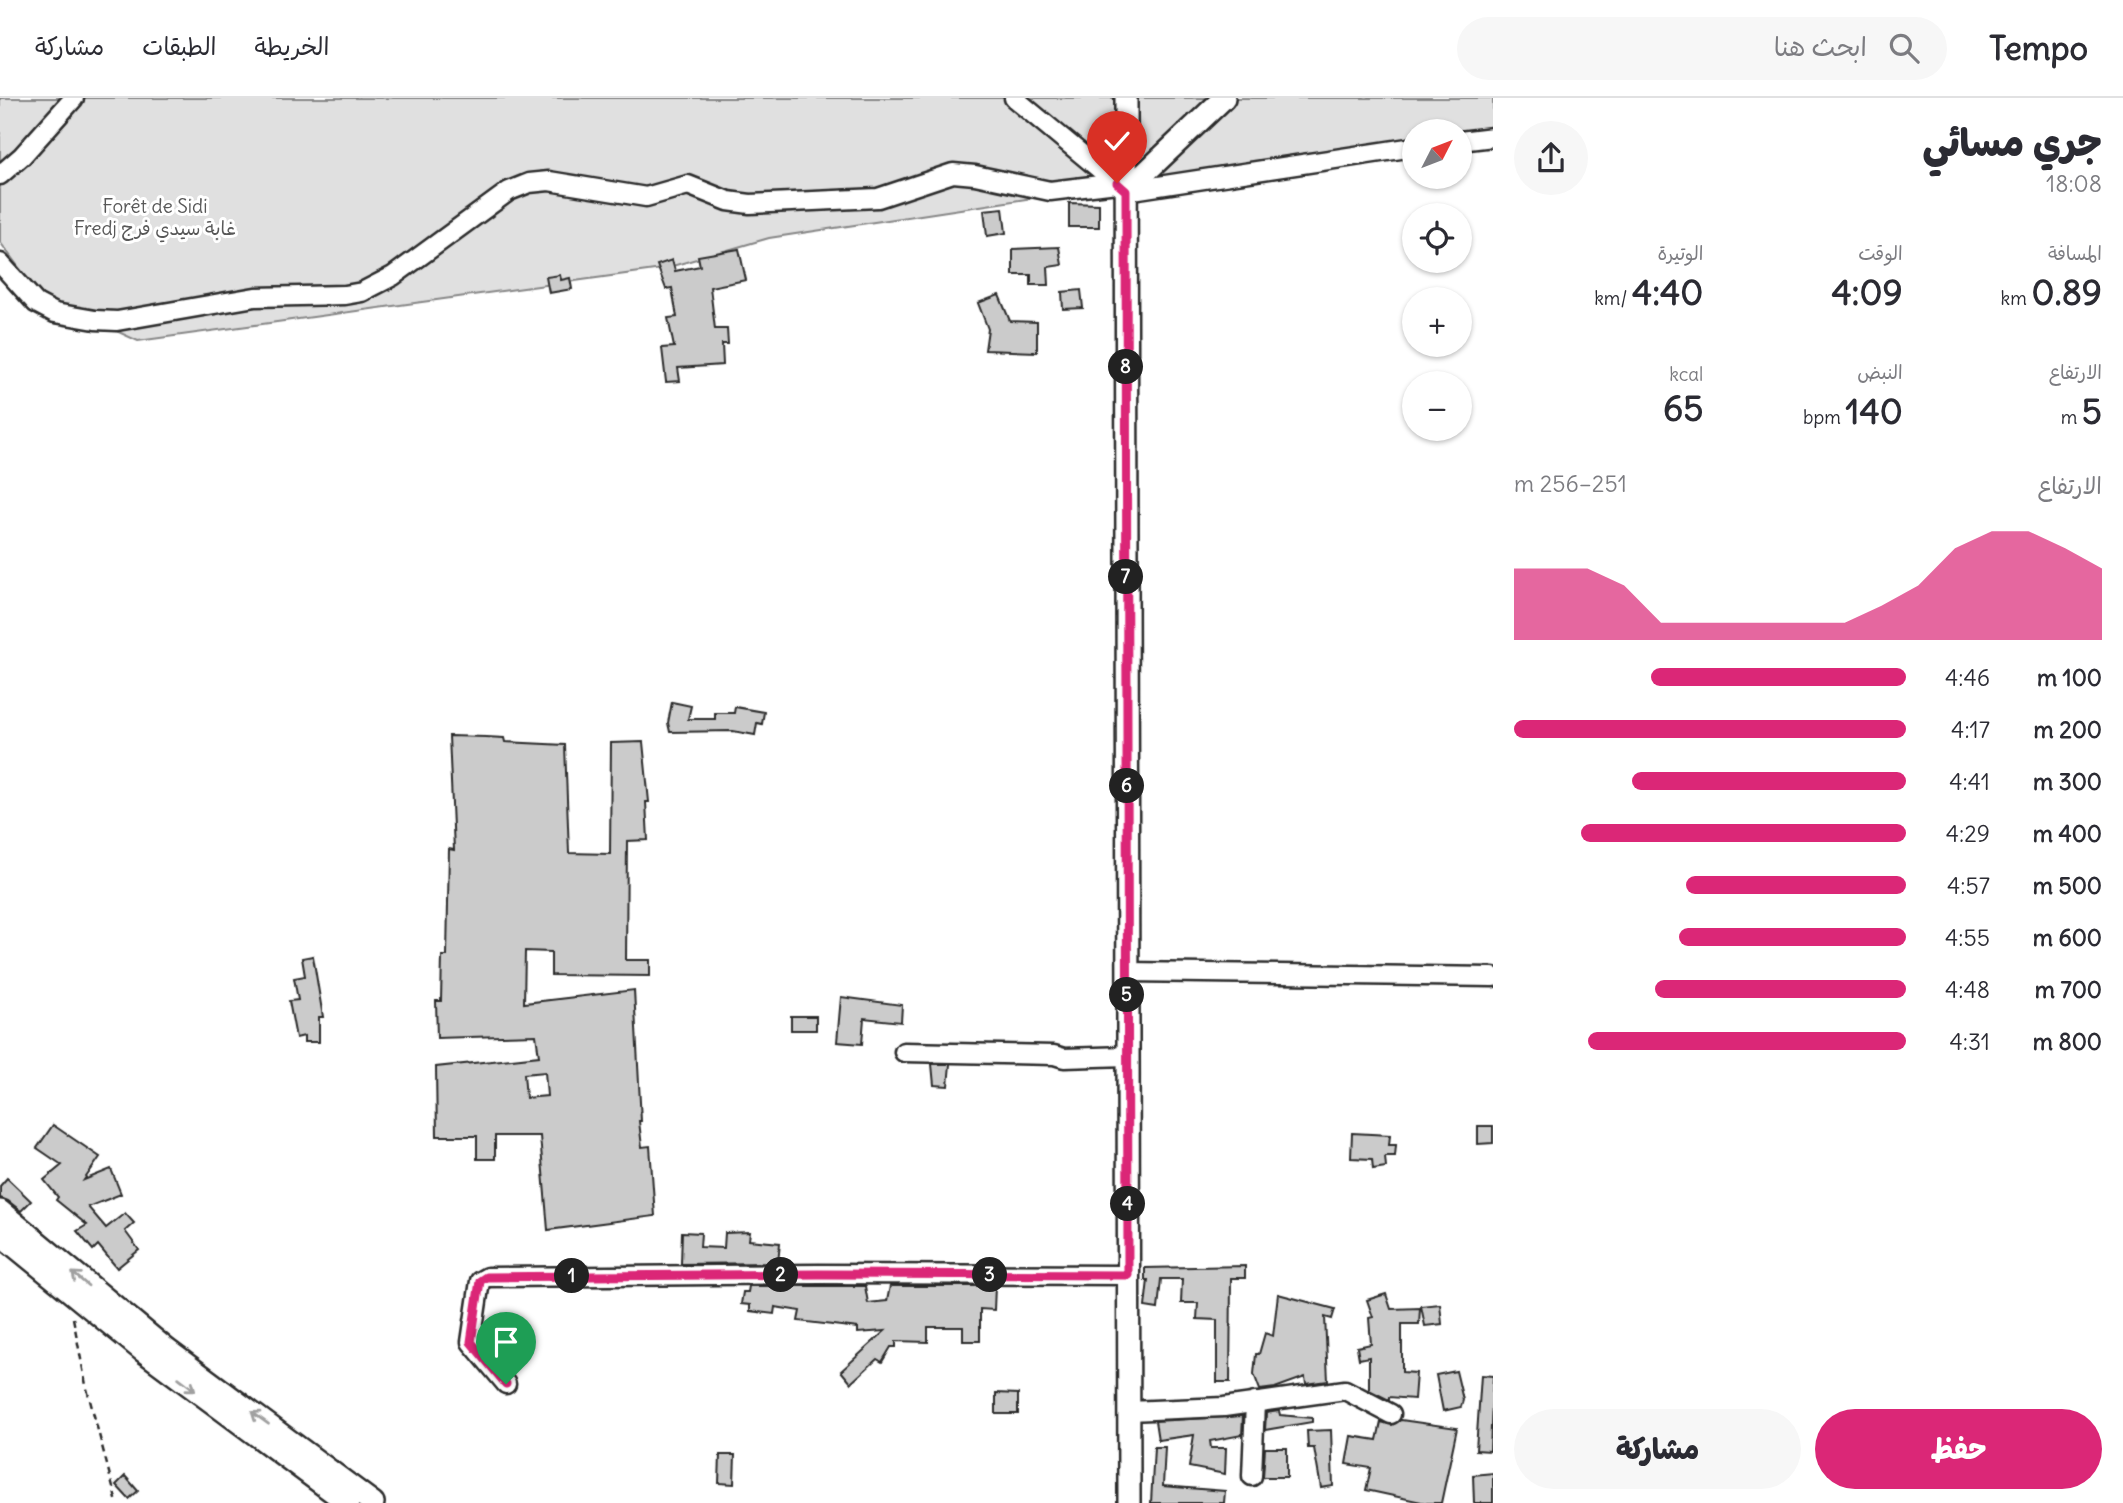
<!DOCTYPE html>
<html lang="ar">
<head>
<meta charset="utf-8">
<style>
  body { margin:0; font-family:Delius,"Playpen Sans Arabic",sans-serif; background:#f7f7f7; color:#2b2b33; direction:rtl; height:100vh; display:flex; flex-direction:column; font-size:26px; white-space:nowrap }
  * { box-sizing:border-box; margin:0 }
  p { font-size:23px; color:#7c7c81 }
  .icon { flex:none; width:38px; height:38px; fill:none; stroke:currentColor; stroke-width:2; stroke-linecap:round; stroke-linejoin:round }
  .map { position:relative; flex:1; overflow:hidden; direction:ltr }
  .details { display:flex; flex-direction:column; background:#fff; width:630px }
  .details>* { flex:none }
  .needle { width:46px; rotate:48deg }
  .buttons { position:absolute; left:1402px; top:21px; display:grid; gap:14px }
  .buttons a { display:grid; place-items:center; width:70px; height:70px; border-radius:50%; background:#fff; box-shadow:0 2px 5px #0004; font-size:35px }
  .pin { position:absolute; display:grid; place-items:center; width:60px; height:60px; color:#fff; margin:-72px -30px; border-radius:50% 50% 50% 0; rotate:-45deg; box-shadow:0 0 7px #0007 }
  .pin .icon { rotate:45deg }
  .km { position:absolute; width:35px; height:35px; margin:-18px; border-radius:50%; background:#222; color:#fff; font-size:19px; line-height:35px; text-align:center }
  .round { display:grid; place-items:center; flex:none; width:74px; height:74px; border-radius:37px; background:#f7f7f7 }
  .summary { display:flex; align-items:center; justify-content:space-between; height:119px; padding:0 21px }
  h1 { font-size:38px; font-weight:800; line-height:52px }
  .metrics { display:grid; grid-template-columns:repeat(3,1fr); gap:10px; height:119px; padding:7px 21px }
  .metrics div { display:grid; align-content:center }
  .metrics b { font-size:35px; font-weight:800 }
  .metrics small { font-size:19px; font-weight:400 }
  .metrics p { font-size:19px }
  .chart { height:196px; padding:14px 21px }
  .chart p { display:flex; justify-content:space-between }
  .chart svg { width:100%; height:126px; margin-top:7px; fill:#db2777; opacity:.7 }
  .button { display:flex; gap:14px; margin-top:auto; padding:14px 21px }
  .button a { flex:1; height:80px; border-radius:42px; background:#db2777; color:#fff; font-size:28px; font-weight:800; line-height:80px; text-align:center }
  .button a+a { background:#f7f7f7; color:#2b2b33 }
  ul { padding:0 21px; list-style:none; font-size:23px }
  li { display:grid; grid-template-columns:112px 84px 1fr; align-items:center; height:52px }
  li i { height:18px; border-radius:9px; background:#db2777 }
  header { display:flex; align-items:center; gap:42px; box-sizing:border-box; height:98px; padding:0 35px; background:#fff; border-bottom:2px solid #e1e1e2 }
  header strong { font-size:33px }
  nav { display:flex; gap:38px; margin-inline-start:auto; font-size:24px }
  .search { width:490px; height:63px; background:#f7f7f7; display:flex; align-items:center; gap:18px; box-sizing:border-box; padding:0 24px; border-radius:38px; color:#7c7c81; font-size:26px }
  main { display:flex; flex:1; min-height:0 }
  .map>svg:first-child { display:block }
</style>
</head>
<body>
<header>
<strong>Tempo</strong>
<div class="search"><svg class="icon" aria-label="search" viewBox="0 0 24 24"><circle cx="10" cy="10" r="6"/><path d="M15 15l6 6"/></svg>ابحث هنا</div>
<nav><a>الخريطة</a><a>الطبقات</a><a>مشاركة</a></nav>
</header>
<main>
<section class="details">
<div class="summary"><div><h1>جري مسائي</h1><p>18:08</p></div><a class="round"><svg class="icon" aria-label="share" viewBox="0 0 24 24"><path d="M12 15V3M7 8l5-5 5 5M5 13v7h14v-7"/></svg></a></div>
<div class="metrics">
<div><p>المسافة</p><b>0.89<small> km</small></b></div>
<div><p>الوقت</p><b>4:09</b></div>
<div><p>الوتيرة</p><b>4:40<small> /km</small></b></div>
</div>
<div class="metrics">
<div><p>الارتفاع</p><b>5<small> m</small></b></div>
<div><p>النبض</p><b>140<small> bpm</small></b></div>
<div><p>kcal</p><b>65</b></div>
</div>
<div class="chart"><p><span>الارتفاع</span>251–256 m</p>
<svg viewBox="0 0 160 44" preserveAspectRatio="none"><path d="M0 44V19L10 19L20 19L30 25L40 38L50 38L60 38L70 38L80 38L90 38L100 32L110 25L120 12L130 6L140 6L150 12L160 19V44z"/></svg>
</div>
<ul>
<li><b>100 m</b>4:46<i style="width:65%"></i></li>
<li><b>200 m</b>4:17<i style="width:100%"></i></li>
<li><b>300 m</b>4:41<i style="width:70%"></i></li>
<li><b>400 m</b>4:29<i style="width:83%"></i></li>
<li><b>500 m</b>4:57<i style="width:56%"></i></li>
<li><b>600 m</b>4:55<i style="width:58%"></i></li>
<li><b>700 m</b>4:48<i style="width:64%"></i></li>
<li><b>800 m</b>4:31<i style="width:81%"></i></li>
</ul>
<div class="button"><a>حفظ</a><a>مشاركة</a></div>
</section>
<div class="map">
<svg width="1493" height="1405" viewBox="0 0 1493 1405">
  <rect width="100%" height="100%" fill="#fff"/>
  <filter id="ink" filterUnits="userSpaceOnUse"><feTurbulence type="fractalNoise" baseFrequency=".0143" numOctaves="2"/><feDisplacementMap in="SourceGraphic" scale="14" xChannelSelector="R" yChannelSelector="G"/><feConvolveMatrix kernelMatrix="1 2 1 2 8 2 1 2 1" color-interpolation-filters="sRGB"/></filter>
  <g filter="url(#ink)">
    <polygon fill="#e0e0e0" stroke="#868686" stroke-width="2" points="0,0 1493,0 1493,31 1460,36 1460,33 1414,33 1414,42 769,140 662,171 138,243 40,198 0,144"/>
    <g fill="#cbcbcb" stroke="#2b2b2b" stroke-width="2" fill-rule="evenodd">
      <polygon points="1069,105 1099,106 1099,129 1069,129"/>
      <polygon points="1003,110 1006,135 987,138 984,112"/>
      <polygon points="1059,149 1062,167 1048,169 1049,187 1031,187 1031,177 1013,177 1013,151"/>
      <polygon points="739,151 746,182 710,189 715,231 727,231 728,246 722,246 723,267 678,270 680,283 666,284 662,250 674,249 668,220 677,219 672,190 666,191 657,167 672,162 675,173 700,168 698,158"/>
      <polygon points="560,177 561,182 570,180 572,191 549,195 546,179"/>
      <polygon points="1081,192 1083,210 1063,211 1062,194"/>
      <polygon points="999,197 1010,223 1037,224 1037,254 985,252 988,231 978,205"/>
      <polygon points="672,604 691,608 688,621 715,621 715,615 734,615 735,609 764,614 762,626 757,625 755,637 733,633 670,634 668,625"/>
      <path d="M449 638 486 639 504 640 505 644 565 647 569 755 610 756 611 645 643 644 649 704H646L648 742 627 743 626 862H650V878L551 877V854L525 853 524 905 634 892 641 1023H639L642 1049 650 1048 655 1118 548 1132 540 1038H495V1061H477V1038H437L436 969 539 958 536 937 437 940 436 903H441L442 858H447L449 751 454 752ZM545 974 547 998 526 1000 524 976Z"/>
      <polygon points="313,858 323,919 319,919 319,944 304,944 304,938 296,940 289,903 298,902 294,880 305,878 302,860"/>
      <polygon points="841,899 902,907 901,924 864,920 862,946 837,944"/>
      <rect x="791" y="918" width="25" height="14"/>
      <polygon points="932,966 950,966 948,988 934,987"/>
      <polygon points="53,1027 100,1059 84,1082 111,1071 121,1096 88,1109 106,1130 125,1115 134,1125 125,1133 139,1152 117,1170 98,1147 93,1152 77,1133 87,1127 56,1102 58,1099 44,1082 62,1067 37,1050"/>
      <polygon points="1478,1028 1493,1028 1493,1045 1478,1046"/>
      <polygon points="1352,1035 1390,1037 1389,1047 1396,1047 1395,1058 1385,1058 1386,1069 1373,1071 1372,1061 1351,1060"/>
      <polygon points="7,1080 31,1103 21,1113 8,1103 0,1100 0,1088"/>
      <polygon points="682,1134 701,1135 700,1149 724,1150 725,1135 750,1134 749,1142 780,1145 778,1165 681,1166"/>
      <polygon points="1245,1168 1245,1180 1231,1180 1230,1284 1217,1284 1217,1222 1197,1221 1198,1205 1181,1205 1182,1181 1161,1181 1158,1211 1145,1209 1148,1182 1145,1182 1145,1170"/>
      <polygon points="749,1188 865,1188 868,1205 887,1203 890,1188 995,1188 994,1212 980,1211 980,1243 963,1243 963,1229 928,1229 928,1244 896,1243 896,1249 891,1249 882,1264 877,1261 851,1285 841,1273 885,1233 858,1235 858,1230 798,1223 800,1213 775,1209 774,1216 750,1213 750,1207 741,1206 743,1194 748,1194"/>
      <polygon points="1278,1196 1335,1211 1332,1221 1325,1219 1328,1283 1306,1286 1305,1279 1275,1290 1260,1292 1254,1276 1256,1256 1259,1256 1265,1235 1273,1238"/>
      <polygon points="1386,1196 1391,1211 1420,1210 1419,1226 1402,1226 1402,1274 1416,1275 1414,1301 1389,1299 1389,1302 1369,1292 1369,1259 1359,1261 1357,1249 1371,1246 1369,1220 1373,1219 1367,1202"/>
      <polygon points="1440,1206 1442,1226 1425,1228 1421,1208"/>
      <polygon points="1456,1273 1463,1302 1461,1309 1443,1313 1436,1277"/>
      <polygon points="1481,1277 1493,1278 1490,1353 1476,1352"/>
      <polygon points="996,1295 1018,1296 1018,1316 996,1316"/>
      <polygon points="1279,1313 1280,1317 1312,1320 1312,1324 1265,1332 1266,1315"/>
      <polygon points="1243,1318 1242,1337 1210,1343 1211,1350 1226,1350 1225,1376 1189,1369 1194,1337 1158,1342 1155,1323"/>
      <polygon points="1401,1322 1457,1330 1441,1405 1426,1405 1366,1392 1371,1370 1346,1366 1351,1338 1377,1342 1381,1324 1392,1327"/>
      <polygon points="1331,1332 1333,1388 1321,1390 1314,1350 1308,1350 1307,1333"/>
      <polygon points="1154,1349 1165,1349 1163,1388 1225,1393 1224,1405 1151,1405"/>
      <polygon points="1265,1350 1287,1350 1287,1379 1263,1379"/>
      <polygon points="720,1357 735,1357 734,1386 719,1385"/>
      <polygon points="1493,1375 1493,1405 1474,1405 1473,1377"/>
      <polygon points="125,1378 138,1393 129,1401 116,1387"/>
    </g>
    <g fill="none" stroke-linecap="round" stroke-linejoin="round">
      <defs>
        <g id="minor">
          <polyline points="1014,0 1126,93 1414,49"/>
          <polyline points="1460,43 1493,39"/>
          <polyline points="0,77 22,58 74,0"/>
          <polyline points="0,165 36,205 55,215 95,222 117,223 255,199 345,197 362,194 393,178 509,93 529,85 549,83 646,99 688,87 728,103 750,106 878,100 953,75 975,77 1050,93 1117,85"/>
          <polyline points="1127,874 1493,879"/>
          <polyline points="904,954 1054,957 1064,960 1127,958"/>
          <polyline points="506,1286 471,1244 480,1183 487,1179 819,1176 1128,1177"/>
          <polyline points="1129,1313 1224,1309 1345,1292 1391,1316"/>
          <polyline points="1252,1378 1255,1304"/>
        </g>
        <g id="major">
          <polyline points="1126,0 1129,1405"/>
          <polyline points="1126,93 1224,0"/>
          <polyline points="0,1113 167,1252 373,1405"/>
          <polyline points="0,1136 142,1252 348,1405"/>
        </g>
      </defs>
      <use href="#minor" stroke="#2b2b2b" stroke-width="23"/>
      <use href="#major" stroke="#2b2b2b" stroke-width="26"/>
      <polyline stroke="#2b2b2b" stroke-width="2.5" stroke-dasharray="7 5" stroke-linecap="butt" points="73,1220 86,1287 117,1405"/>
      <use href="#minor" stroke="#fff" stroke-width="18"/>
      <use href="#major" stroke="#fff" stroke-width="21"/>
    </g>
    <defs><path id="oneway-shaft" d="M-6 0H5M1.5-3L5.5 0L1.5 3" fill="none" stroke-width="1.6" stroke-linecap="round" stroke-linejoin="round" transform="scale(1.75)"/></defs>
    <g stroke="#a0a0a0">
      <use href="#oneway-shaft" transform="translate(80 1181) rotate(-140)"/>
      <use href="#oneway-shaft" transform="translate(187 1286) rotate(37)"/>
      <use href="#oneway-shaft" transform="translate(260 1320) rotate(-144)"/>
    </g>
  </g>
  <g fill="none" stroke-linecap="round" stroke-linejoin="round" filter="url(#ink)">
    <defs>
      <polyline id="route" points="506,1286 471,1244 480,1183 486,1179 818,1176 1128,1177 1126,93 1117,85"/>
    </defs>
    <use href="#route" stroke="#fff" stroke-width="14"/>
    <use href="#route" stroke="#db2777" stroke-width="9"/>
  </g>
  <g text-anchor="middle" stroke-width="6" stroke-linejoin="round" paint-order="stroke">
    <g font-size="19" fill="#585858" stroke="#fff">
      <text x="155" y="115">Forêt de Sidi<tspan x="155" dy="22">Fredj غابة سيدي فرج</tspan></text>
    </g>
  </g>
</svg>
<div class="buttons">
<a><svg class="needle" viewBox="-14 -14 28 28"><path d="M0-13l5 13h-10z" fill="#e53935"/><path d="M0 13l5-13h-10z" fill="#7c7c81"/></svg></a>
<a><svg class="icon" aria-label="locate" viewBox="0 0 24 24"><circle cx="12" cy="12" r="6"/><path d="M12 2v4M12 18v4M2 12h4M18 12h4"/></svg></a>
<a>+</a>
<a>−</a>
</div>
<div class="pin" style="left:506px;top:1286px;background:#1e9e55"><svg class="icon" aria-label="arrive" viewBox="0 0 24 24"><path d="M6 21V4h12l-3 4 3 4H6"/></svg></div>
<div class="pin" style="left:1117px;top:85px;background:#d93025"><svg class="icon" aria-label="check" viewBox="0 0 24 24"><path d="M5 12l5 5 9-10"/></svg></div>
<b class="km" style="left:572px;top:1178px">1</b>
<b class="km" style="left:781px;top:1177px">2</b>
<b class="km" style="left:990px;top:1177px">3</b>
<b class="km" style="left:1128px;top:1106px">4</b>
<b class="km" style="left:1127px;top:897px">5</b>
<b class="km" style="left:1127px;top:688px">6</b>
<b class="km" style="left:1126px;top:479px">7</b>
<b class="km" style="left:1126px;top:269px">8</b>
</div>
</main>
</body>
</html>
